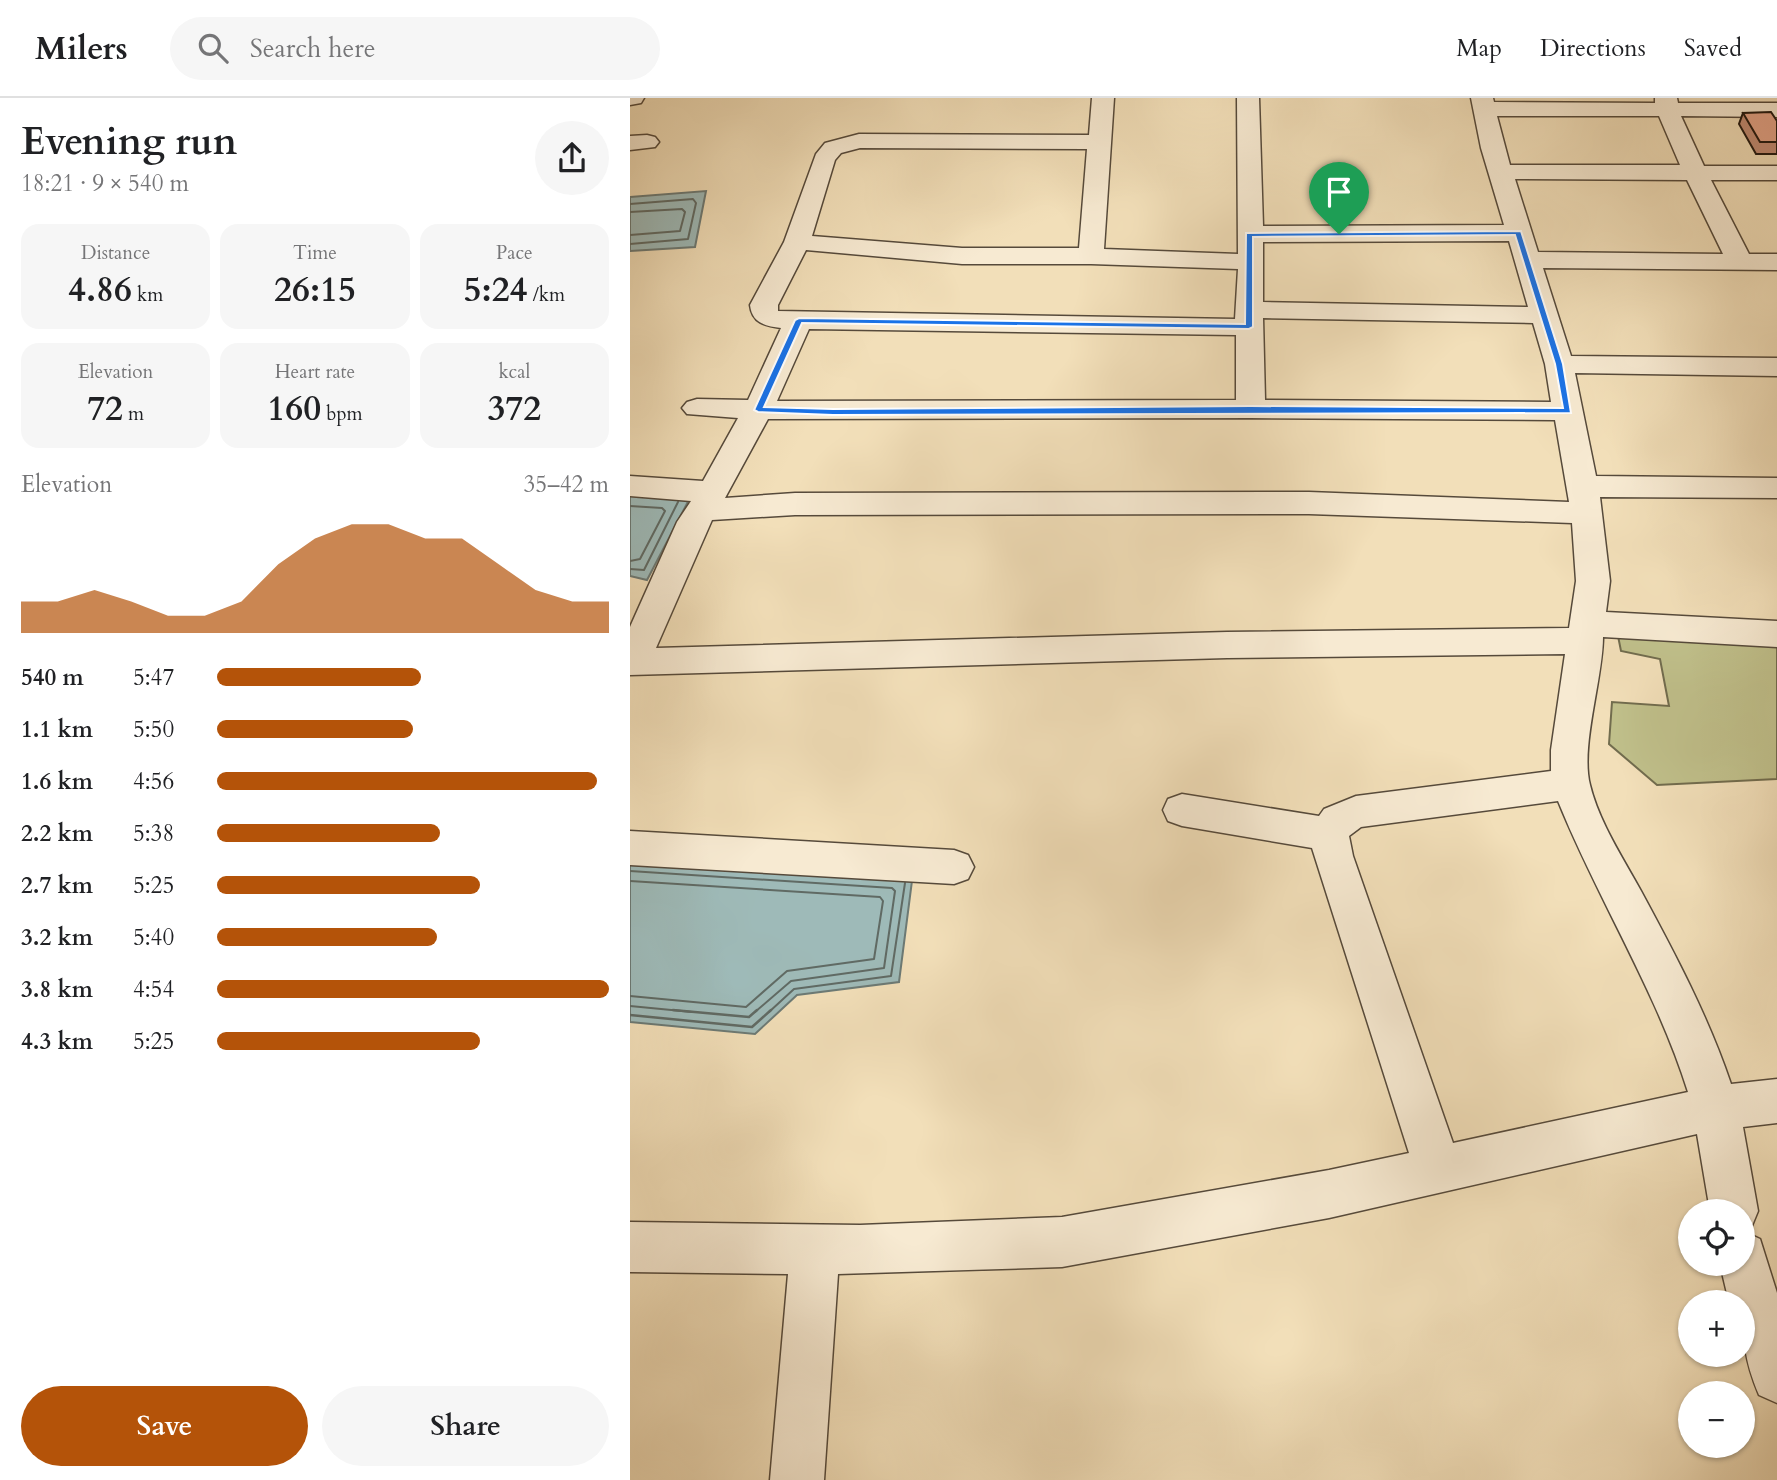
<!DOCTYPE html>
<html lang="en">
<head>
<meta charset="utf-8">
<style>
  body { margin:0; font-family:Cardo,serif; background:#f6f6f6; color:#202124; height:100vh; display:flex; flex-direction:column; font-size:26px; white-space:nowrap }
  * { box-sizing:border-box; margin:0 }
  p { font-size:23px; color:#757577 }
  .icon { flex:none; width:38px; height:38px; fill:none; stroke:currentColor; stroke-width:2; stroke-linecap:round; stroke-linejoin:round }
  .map { position:relative; flex:1; overflow:hidden }
  .side { display:flex; flex-direction:column; background:#fff; width:630px }
  .side>* { flex:none }
  .controls { position:absolute; left:1048px; top:1101px; display:grid; gap:14px }
  .controls a { display:grid; place-items:center; width:77px; height:77px; border-radius:50%; background:#fff; box-shadow:0 2px 5px #0004; font-size:35px }
  .pin { position:absolute; display:grid; place-items:center; width:60px; height:60px; color:#fff; margin:-72px -30px; border-radius:50% 50% 50% 0; rotate:-45deg; box-shadow:0 0 7px #0007 }
  .pin .icon { rotate:45deg }
  .round { display:grid; place-items:center; flex:none; width:74px; height:74px; border-radius:37px; background:#f6f6f6 }
  .head { display:flex; align-items:center; justify-content:space-between; height:119px; padding:0 21px }
  h1 { font-size:38px; font-weight:700; line-height:52px }
  .stats { display:grid; grid-template-columns:repeat(3,1fr); gap:10px; height:119px; padding:7px 21px }
  .stats div { display:grid; align-content:center; border-radius:18px; background:#f6f6f6; text-align:center }
  .stats b { font-size:35px; font-weight:700 }
  .stats small { font-size:19px; font-weight:400 }
  .stats p { font-size:19px }
  .chart { height:196px; padding:14px 21px }
  .chart p { display:flex; justify-content:space-between }
  .chart svg { width:100%; height:126px; margin-top:7px; fill:#b45309; opacity:.7 }
  .cta { display:flex; gap:14px; margin-top:auto; padding:14px 21px }
  .cta a { flex:1; height:80px; border-radius:42px; background:#b45309; color:#fff; font-size:28px; font-weight:700; line-height:80px; text-align:center }
  .cta a+a { background:#f6f6f6; color:#202124 }
  ul { padding:0 21px; list-style:none; font-size:23px }
  li { display:grid; grid-template-columns:112px 84px 1fr; align-items:center; height:52px }
  li i { height:18px; border-radius:9px; background:#b45309 }
  header { display:flex; align-items:center; gap:42px; box-sizing:border-box; height:98px; padding:0 35px; background:#fff; border-bottom:2px solid #e0e0e0 }
  header strong { font-size:33px }
  nav { display:flex; gap:38px; margin-inline-start:auto; font-size:24px }
  .search { width:490px; height:63px; background:#f6f6f6; display:flex; align-items:center; gap:18px; box-sizing:border-box; padding:0 24px; border-radius:38px; color:#757577; font-size:26px }
  main { display:flex; flex:1; min-height:0 }
  .map>svg:first-child { display:block }
</style>
</head>
<body>
<header>
<strong>Milers</strong>
<div class="search"><svg class="icon" aria-label="search" viewBox="0 0 24 24"><circle cx="10" cy="10" r="6"/><path d="M15 15l6 6"/></svg>Search here</div>
<nav><a>Map</a><a>Directions</a><a>Saved</a></nav>
</header>
<main>
<section class="side">
<div class="head"><div><h1>Evening run</h1><p>18:21 · 9 × 540 m</p></div><a class="round"><svg class="icon" aria-label="share" viewBox="0 0 24 24"><path d="M12 15V3M7 8l5-5 5 5M5 13v7h14v-7"/></svg></a></div>
<div class="stats">
<div><p>Distance</p><b>4.86<small> km</small></b></div>
<div><p>Time</p><b>26:15</b></div>
<div><p>Pace</p><b>5:24<small> /km</small></b></div>
</div>
<div class="stats">
<div><p>Elevation</p><b>72<small> m</small></b></div>
<div><p>Heart rate</p><b>160<small> bpm</small></b></div>
<div><p>kcal</p><b>372</b></div>
</div>
<div class="chart"><p><span>Elevation</span>35–42 m</p>
<svg viewBox="0 0 160 44" preserveAspectRatio="none"><path d="M0 44V33L10 33L20 29L30 33L40 38L50 38L60 33L70 20L80 11L90 6L100 6L110 11L120 11L130 20L140 29L150 33L160 33V44z"/></svg>
</div>
<ul>
<li><b>540 m</b>5:47<i style="width:52%"></i></li>
<li><b>1.1 km</b>5:50<i style="width:50%"></i></li>
<li><b>1.6 km</b>4:56<i style="width:97%"></i></li>
<li><b>2.2 km</b>5:38<i style="width:57%"></i></li>
<li><b>2.7 km</b>5:25<i style="width:67%"></i></li>
<li><b>3.2 km</b>5:40<i style="width:56%"></i></li>
<li><b>3.8 km</b>4:54<i style="width:100%"></i></li>
<li><b>4.3 km</b>5:25<i style="width:67%"></i></li>
</ul>
<div class="cta"><a>Save</a><a>Share</a></div>
</section>
<div class="map">
<svg width="1147" height="1382" viewBox="0 0 1147 1382">
  <rect width="100%" height="100%" fill="#f2dfb9"/>
  <filter id="stains"><feTurbulence type="fractalNoise" baseFrequency=".00286" numOctaves="4"/><feColorMatrix values="0 0 0 0 .2 0 0 0 0 .09 0 0 0 0 .02 0 0 0 .5 -.17"/></filter>
  <radialGradient id="worn" r=".72"><stop offset=".6" stop-color="#630" stop-opacity="0"/><stop offset="1" stop-color="#630" stop-opacity=".3"/></radialGradient>
  <polygon fill="#c0c08b" stroke="#716c4e" stroke-width="2" points="988,538 1147,543 1147,681 1027,687 979,646 982,604 1039,608 1030,561 991,553"/>
  <g fill="#9ebab8" stroke="#6c7a75" stroke-width="2">
    <polygon points="76,93 65,149 0,153 0,99"/>
    <polygon points="0,392 62,396 17,482 0,478"/>
    <polygon points="0,757 283,775 269,884 167,897 125,936 0,924"/>
  </g>
  <g fill="none" stroke-linecap="round" stroke-linejoin="round">
    <g stroke="#606a64" stroke-width="2">
      <polyline points="0,106 63,101 66,105 58,141 0,146"/>
      <polyline points="0,114 52,111 55,114 50,133 0,137"/>
      <polyline points="0,408 32,410 35,413 10,461 0,463"/>
      <polyline points="0,471 14,472 48,404"/>
      <polyline points="0,773 262,790 265,793 254,870 161,883 125,914"/>
      <polyline points="0,783 250,799 253,803 244,861 157,873 116,909 0,898"/>
      <polyline points="0,908 62,914"/>
      <polyline points="139,914 164,891 261,878 275,785"/>
    </g>
    <g stroke="#606a64" stroke-width="2.5">
      <polyline points="43,912 119,919 127,912"/>
      <polyline points="0,917 122,929 141,912"/>
    </g>
    <defs>
      <g id="minor">
        <polygon points="0,0 14,0 11,5 0,7"/>
        <path d="M462 0H484L474 151 608 156 607 0H629L633 128 874 127 851 50 841 0H863L864 4 1025 5V0H1047L1048 5H1147V19L1051 18 1074 68H1147V82H1081L1119 156H1147V172L913 170 941 258 1147 260V278L945 275 966 378 1147 380V400L970 399 980 483 976 514 1147 523V549L973 539C973 580 950 649 960 687 969 724 993 760 1011 793 1045 856 1078 918 1101 986L1147 981V1025L1113 1029 1128 1113 1121 1130 1113 1133 1130 1141 1147 1195V1305L1129 1297C1114 1261 1113 1242 1113 1204H1099L1090 1166H1113V1113H1080L1067 1036 699 1120 432 1169 208 1176 194 1382H140L158 1176 0 1174V1124L230 1127 432 1119 699 1072 779 1055 682 750 552 728 538 723 533 712 538 701 552 696 689 718 694 711 726 698 921 673V652L935 556 597 560 0 577V529L47 424 61 403 0 398V378L73 383 108 320 57 316 52 310 57 304 67 301 118 302 151 230C135 228 122 225 120 207L154 144 186 56 195 45 229 36 459 37ZM867 18H1029L1050 67H880ZM230 50 457 51 449 150H332L182 138 205 62 211 55ZM885 81 1057 82 1093 156 908 154ZM879 143 898 209 633 204V144ZM176 152 332 166H461L608 171 605 221 148 213V207ZM633 220 903 225 915 266 921 304 635 302ZM179 231 606 237V302L147 303ZM621 320 925 322 939 404 679 394 165 395 95 400 138 321ZM679 416 942 425 946 483 939 530 597 534 26 550 82 422 165 417ZM928 703C968 802 1026 892 1058 994L823 1045 723 758 719 738 731 729Z"/>
        <polygon points="17,37 25,39 29,44 25,49 0,52 0,38"/>
        <polygon points="0,733 324,752 338,757 344,769 338,781 324,786 0,767"/>
      </g>
    </defs>
    <use href="#minor" stroke="#564a3b" stroke-width="3"/>
    <use href="#minor" fill="#f7ead2" fill-rule="evenodd"/>
  </g>
  <polygon fill="#c28c75" stroke="#221911" stroke-width="2" points="1113,15 1147,23 1147,56 1126,56 1109,26"/>
  <polygon fill="#e2a388" stroke="#221911" stroke-width="2" points="1141,14 1147,23 1147,44 1130,44 1113,15"/>
  <path fill="#1a73e8" stroke="#fff" stroke-width="2" fill-rule="evenodd" d="M891 133 933 266 941 315 203 317 128 314 124 312 165 222 169 220 615 226 616 135ZM885 137 925 266 933 310 621 308 203 311 134 309 172 225 619 231 623 229V139Z"/>
  <rect width="100%" height="100%" filter="url(#stains)"/>
  <rect width="100%" height="100%" fill="url(#worn)"/>
</svg>
<div class="controls">
<a><svg class="icon" aria-label="locate" viewBox="0 0 24 24"><circle cx="12" cy="12" r="6"/><path d="M12 2v4M12 18v4M2 12h4M18 12h4"/></svg></a>
<a>+</a>
<a>−</a>
</div>
<div class="pin" style="left:709px;top:136px;background:#1e9e55"><svg class="icon" aria-label="arrive" viewBox="0 0 24 24"><path d="M6 21V4h12l-3 4 3 4H6"/></svg></div>
</div>
</main>
</body>
</html>
